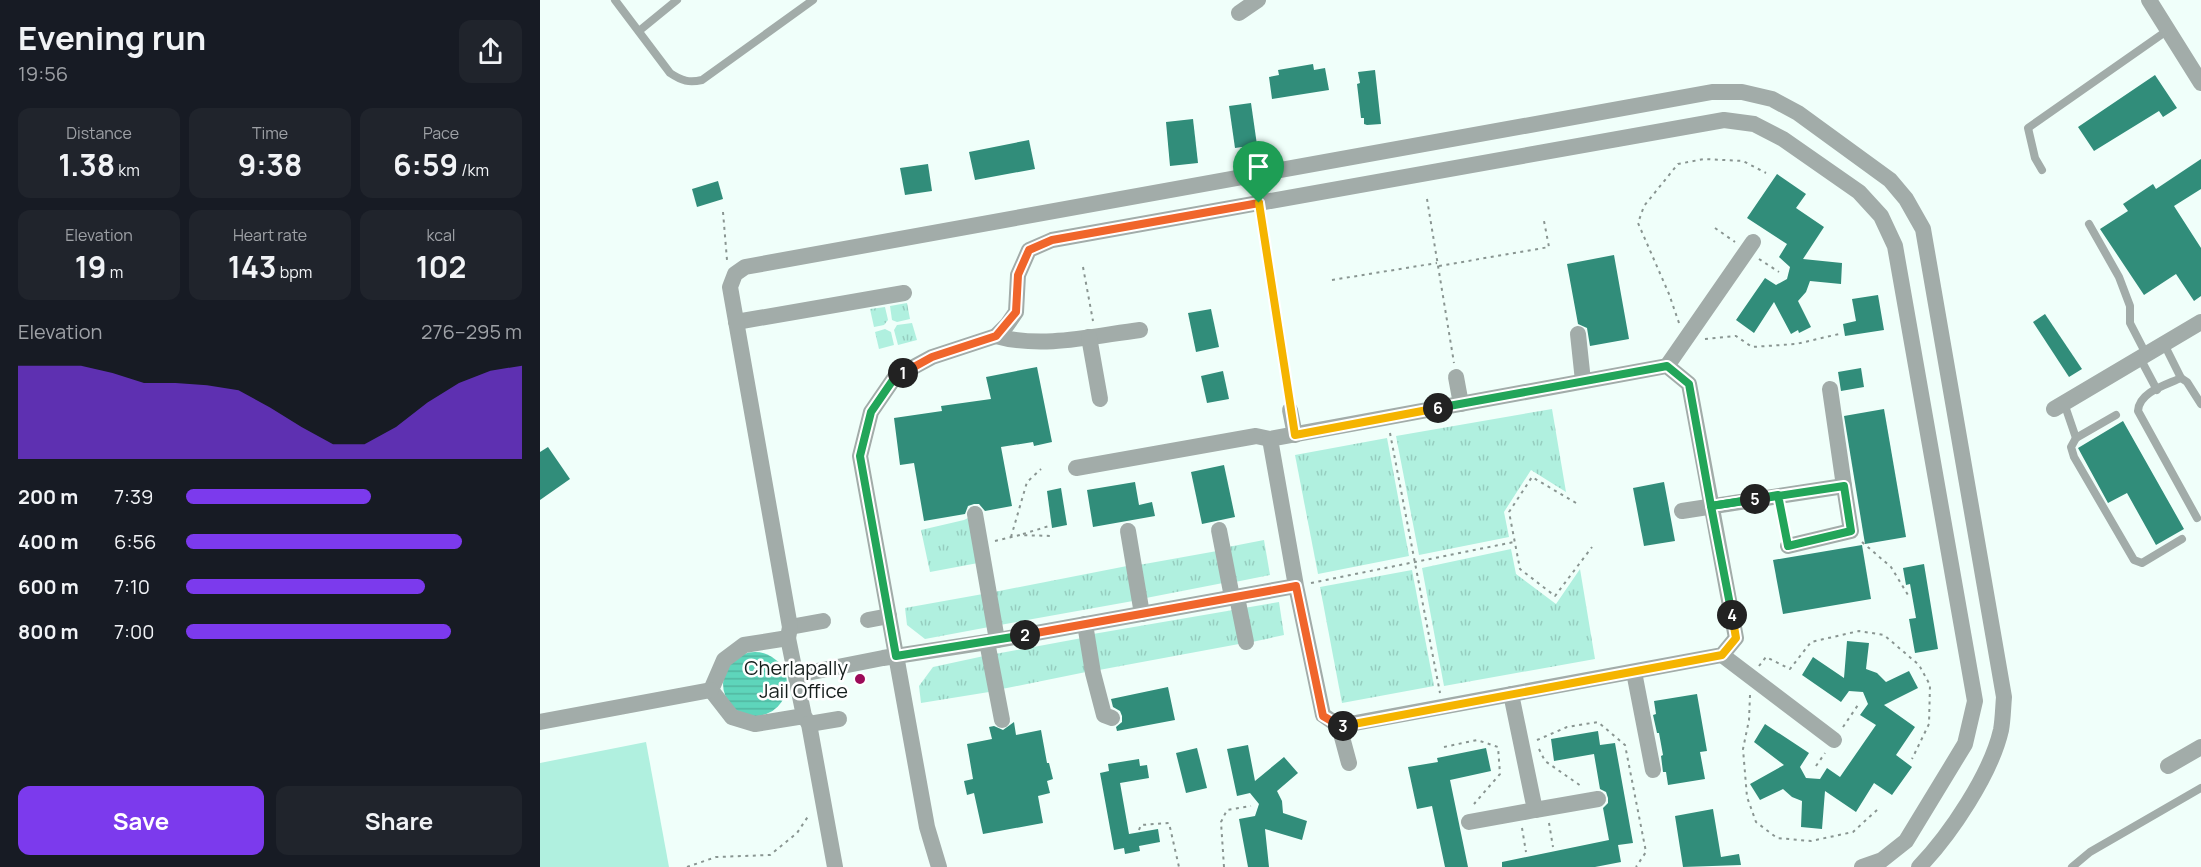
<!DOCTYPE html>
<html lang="en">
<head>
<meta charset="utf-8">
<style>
  body { margin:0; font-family:Manrope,sans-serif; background:#20242c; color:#f1f3f6; height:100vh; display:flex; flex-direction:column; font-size:22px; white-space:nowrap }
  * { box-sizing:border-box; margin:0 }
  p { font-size:20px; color:#9ea1a6 }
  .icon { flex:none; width:33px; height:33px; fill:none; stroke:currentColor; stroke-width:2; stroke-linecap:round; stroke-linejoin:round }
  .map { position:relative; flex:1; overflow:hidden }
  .details { display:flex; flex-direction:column; background:#171b24; width:540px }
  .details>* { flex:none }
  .pin { position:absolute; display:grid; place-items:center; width:51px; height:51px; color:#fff; margin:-62px -26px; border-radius:50% 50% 50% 0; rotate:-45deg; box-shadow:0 0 6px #0007 }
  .pin .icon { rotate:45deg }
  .km { position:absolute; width:30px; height:30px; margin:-15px; border-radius:50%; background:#222; color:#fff; font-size:16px; line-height:30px; text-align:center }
  .round { display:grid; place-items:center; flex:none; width:63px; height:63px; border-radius:12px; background:#20242c }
  .headline { display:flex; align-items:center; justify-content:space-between; height:102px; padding:0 18px }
  h1 { font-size:33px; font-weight:700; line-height:45px }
  .stats { display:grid; grid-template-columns:repeat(3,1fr); gap:9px; height:102px; padding:6px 18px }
  .stats div { display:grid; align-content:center; border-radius:12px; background:#20242c; text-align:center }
  .stats b { font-size:30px; font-weight:700 }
  .stats small { font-size:16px; font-weight:400 }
  .stats p { font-size:16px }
  .chart { height:168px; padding:12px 18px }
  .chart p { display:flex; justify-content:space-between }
  .chart svg { width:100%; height:108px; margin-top:6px; fill:#7c3aed; opacity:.7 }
  .action { display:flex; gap:12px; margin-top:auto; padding:12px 18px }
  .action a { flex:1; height:69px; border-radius:12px; background:#7c3aed; color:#fff; font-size:24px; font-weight:700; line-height:69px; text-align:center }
  .action a+a { background:#20242c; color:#f1f3f6 }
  ul { padding:0 18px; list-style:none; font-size:20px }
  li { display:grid; grid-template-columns:96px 72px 1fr; align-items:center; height:45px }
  li i { height:15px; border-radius:8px; background:#7c3aed }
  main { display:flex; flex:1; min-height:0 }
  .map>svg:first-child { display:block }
</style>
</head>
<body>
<main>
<section class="details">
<div class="headline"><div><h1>Evening run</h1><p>19:56</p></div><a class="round"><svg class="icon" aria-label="share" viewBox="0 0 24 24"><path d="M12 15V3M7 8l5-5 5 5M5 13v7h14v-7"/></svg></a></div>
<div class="stats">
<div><p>Distance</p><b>1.38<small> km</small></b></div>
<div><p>Time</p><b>9:38</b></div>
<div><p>Pace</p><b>6:59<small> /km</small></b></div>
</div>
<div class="stats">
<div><p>Elevation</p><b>19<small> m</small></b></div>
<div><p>Heart rate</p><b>143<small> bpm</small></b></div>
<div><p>kcal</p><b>102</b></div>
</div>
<div class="chart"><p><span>Elevation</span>276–295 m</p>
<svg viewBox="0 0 160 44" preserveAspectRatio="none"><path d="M0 44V6L10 6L20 6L30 9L40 13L50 13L60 14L70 16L80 23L90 31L100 38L110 38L120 31L130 21L140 13L150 8L160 6V44z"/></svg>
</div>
<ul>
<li><b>200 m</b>7:39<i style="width:55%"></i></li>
<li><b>400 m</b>6:56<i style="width:82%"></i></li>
<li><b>600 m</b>7:10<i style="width:71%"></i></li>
<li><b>800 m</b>7:00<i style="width:79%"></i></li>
</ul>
<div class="action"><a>Save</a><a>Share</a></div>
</section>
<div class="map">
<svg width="1661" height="867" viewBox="0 0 1661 867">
  <defs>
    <pattern id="grass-tufts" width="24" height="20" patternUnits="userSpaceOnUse" patternTransform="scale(1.5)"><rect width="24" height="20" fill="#b0f0df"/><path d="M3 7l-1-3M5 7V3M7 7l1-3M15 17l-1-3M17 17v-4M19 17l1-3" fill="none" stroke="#96cdbf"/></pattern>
    <pattern id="water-rules" width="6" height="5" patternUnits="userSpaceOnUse" patternTransform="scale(1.5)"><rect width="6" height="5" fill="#5ed5bb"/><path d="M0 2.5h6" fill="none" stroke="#51b6a0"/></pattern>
  </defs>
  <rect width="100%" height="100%" fill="#f0fffa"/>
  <g fill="url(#grass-tufts)">
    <polygon points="367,303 370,319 357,322 352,320 350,306"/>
    <polygon points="345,307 348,320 344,325 334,327 330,309"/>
    <polygon points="372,323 377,340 358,345 354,330 357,325"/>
    <polygon points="345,329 351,332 354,345 339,349 335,332"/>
    <polygon points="1012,409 1026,492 991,470 964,512 969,537 879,555 856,436"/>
    <polygon points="847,438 869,556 778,574 755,455"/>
    <polygon points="428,518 438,563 390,572 381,530 424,520"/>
    <polygon points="724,540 730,575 695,582 688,547"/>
    <polygon points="971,549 976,574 1016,604 1040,569 1055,659 904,686 882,568"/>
    <polygon points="677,551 683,583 606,598 599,565"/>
    <polygon points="587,566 593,601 460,625 454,592"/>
    <polygon points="872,570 894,686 802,703 780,587"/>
    <polygon points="443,594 449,627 385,639 367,625 365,608"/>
    <polygon points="739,602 744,635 712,642 704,608"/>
    <polygon points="693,610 699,644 559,670 553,634"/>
    <polygon points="542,638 546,672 462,689 455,654"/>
    <polygon points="444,656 449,692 381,703 379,686 393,667"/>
  </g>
  <polygon fill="#b0f0df" points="106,742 129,867 0,867 0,763"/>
  <circle fill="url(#water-rules)" cx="215" cy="684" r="32"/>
  <g fill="#318d7a">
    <polygon points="773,64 774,70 785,68 789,90 732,99 729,77 739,75 738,70"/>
    <polygon points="835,70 841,124 827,125 824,124 824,118 821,118 817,84 820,83 818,72"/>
    <polygon points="1615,75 1637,108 1623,117 1619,111 1554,151 1538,127"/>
    <polygon points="711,103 717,145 695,148 689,106"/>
    <polygon points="653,119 658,163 630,166 626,122"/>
    <polygon points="489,140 495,169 435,180 429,152"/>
    <polygon points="1661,159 1661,189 1634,206 1661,248 1661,296 1654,301 1636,274 1604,295 1560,229 1588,211 1583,204 1613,184 1616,189"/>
    <polygon points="388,164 392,191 365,195 360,168"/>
    <polygon points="1237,174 1266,194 1256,208 1284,227 1263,259 1302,263 1301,284 1270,281 1266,292 1258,301 1271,327 1259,333 1258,330 1251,334 1234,302 1214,333 1196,320 1225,278 1236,285 1247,279 1250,267 1239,257 1247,244 1207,218"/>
    <polygon points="178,181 183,199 157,207 152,189"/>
    <polygon points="1074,255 1089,339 1050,346 1047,328 1038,324 1027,264"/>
    <polygon points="1338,295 1344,330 1305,336 1303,324 1316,321 1312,299"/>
    <polygon points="671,309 679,347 656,352 648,313"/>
    <polygon points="1505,314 1542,369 1529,377 1493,322"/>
    <polygon points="497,367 512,442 494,446 493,442 461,447 472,506 445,511 439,504 434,504 428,506 425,514 384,521 374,463 360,465 354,418 402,411 401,406 451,399 446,377"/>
    <polygon points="1321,368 1324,387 1301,391 1298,372"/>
    <polygon points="683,371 689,399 667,403 661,376"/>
    <polygon points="1344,409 1366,537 1325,544 1304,416"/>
    <polygon points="1583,421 1644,529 1616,545 1587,493 1568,503 1538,448"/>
    <polygon points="8,447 30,479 0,500 0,452"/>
    <polygon points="684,465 695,517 662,524 651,472"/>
    <polygon points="595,482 599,505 612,502 615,516 553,527 547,490"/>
    <polygon points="1124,482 1135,541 1104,546 1093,488"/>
    <polygon points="521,488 527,525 512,528 507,491"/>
    <polygon points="1322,545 1331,599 1243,614 1233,560"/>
    <polygon points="1384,564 1398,649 1375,653 1369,619 1376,618 1370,584 1366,585 1363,568"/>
    <polygon points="1307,641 1329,643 1326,669 1337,673 1346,682 1369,671 1378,688 1344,705 1375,727 1356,755 1372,767 1352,795 1334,783 1316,812 1285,791 1282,829 1261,827 1262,801 1252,797 1243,789 1220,800 1210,784 1244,765 1214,742 1225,724 1269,753 1260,767 1266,778 1280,779 1287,768 1300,777 1336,725 1320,715 1328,704 1323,692 1309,691 1301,702 1262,675 1273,657 1304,678"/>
    <polygon points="628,687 635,720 577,731 576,727 582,722 582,716 580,711 573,707 571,699"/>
    <polygon points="1157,694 1167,751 1160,752 1165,779 1128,785 1126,772 1123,772 1121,756 1123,755 1119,733 1117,733 1113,715 1116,714 1114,701"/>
    <polygon points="474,722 476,735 501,730 507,763 509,763 513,779 507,781 510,793 498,796 503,823 443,834 434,793 427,795 424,781 433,779 427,744 452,739 449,727 454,726 463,730"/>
    <polygon points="1058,731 1060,745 1075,743 1093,843 1078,845 1081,862 1055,867 962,867 962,862 1069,840 1063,808 1068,803 1068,798 1066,792 1060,789 1054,754 1014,761 1011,739"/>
    <polygon points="708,745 715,781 744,757 758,773 737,791 742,801 743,813 767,821 762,840 725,829 729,867 708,867 699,819 715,816 719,804 710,793 697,796 687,749"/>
    <polygon points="657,748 667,788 646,793 636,753"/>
    <polygon points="946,748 951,771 910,780 928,867 905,867 892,806 877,809 868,767 898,762 897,758"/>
    <polygon points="599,759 600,766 607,765 609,778 580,783 589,834 618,829 620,842 599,846 600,851 585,854 584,848 574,850 560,773 569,771 568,764"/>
    <polygon points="1173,809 1181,857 1199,854 1201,865 1143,867 1135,816"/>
  </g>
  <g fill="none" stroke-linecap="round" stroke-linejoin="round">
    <g stroke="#899591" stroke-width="2" stroke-dasharray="3 4.5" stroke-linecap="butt">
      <polyline points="887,199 914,363"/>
      <polyline points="183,212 187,260"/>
      <polyline points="721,217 748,395"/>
      <polyline points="1175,228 1195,242"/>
      <polyline points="1219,259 1239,272"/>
      <polyline points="899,266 1009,247 1004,221"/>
      <polyline points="543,267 553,321"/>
      <polyline points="792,280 897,263"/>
      <polyline points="1139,323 1129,294 1098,223 1104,206 1138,164 1164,159 1203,161 1226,173"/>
      <polyline points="1165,339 1196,336 1212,347 1256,344 1299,334"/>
      <polyline points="850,433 900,693"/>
      <polyline points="1036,503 992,477 969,512 980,569 1015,596 1052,547"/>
      <polyline points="1241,512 1245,530"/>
      <polyline points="483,534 509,526"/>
      <polyline points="471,537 487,482 501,469"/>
      <polyline points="455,541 480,535 511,536"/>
      <polyline points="1322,542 1351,567 1368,595"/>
      <polyline points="771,583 974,542"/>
      <polyline points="1219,666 1226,657 1250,669 1271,642 1319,631 1344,635 1379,665 1390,685 1389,724 1372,759"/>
      <polyline points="1210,695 1209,720 1203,749 1207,797 1216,822 1237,838 1271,841 1313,832 1338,809"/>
      <polyline points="1303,727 1318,705"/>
      <polyline points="997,740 1027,727 1058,722 1085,745 1106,852 1096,867"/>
      <polyline points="904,747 937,740 958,747 960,774 934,804"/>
      <polyline points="999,749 1005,761 1041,786"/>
      <polyline points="1276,766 1285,753"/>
      <polyline points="1009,823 1013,847"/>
      <polyline points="982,828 986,852"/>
      <polyline points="599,830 601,825 629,823 639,867"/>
      <polyline points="147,867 176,857 230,855 257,833 269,815"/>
      <polyline points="684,867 681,822 687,810 711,806"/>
    </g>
    <g stroke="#a2aca9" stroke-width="8">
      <path d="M75 0 130 73C142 81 149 83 162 80L273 0"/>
      <polyline points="99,31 137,0"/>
      <polyline points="1502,170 1495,158 1488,128 1628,30"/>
      <polyline points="1549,224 1579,277 1590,306 1590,323 1606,354"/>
      <polyline points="1624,344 1641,378"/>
      <polyline points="1600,358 1617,390"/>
      <polyline points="1524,403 1536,438"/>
      <polyline points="1576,415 1536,438 1531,447 1534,457 1594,560 1602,563 1642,539"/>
      <path d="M1657 518 1598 411C1599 392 1626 385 1641 378L1647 382 1661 404"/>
      <polyline points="1532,867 1550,852 1661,788"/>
    </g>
    <g stroke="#a2aca9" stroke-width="16">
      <polyline points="1609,0 1661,83"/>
      <polyline points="699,13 718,0"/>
      <polyline points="196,322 364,293"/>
      <polyline points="1038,334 1043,381"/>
      <path d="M456 336C502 349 553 336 600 330"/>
      <polyline points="549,337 560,399"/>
      <polyline points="1127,366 1213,242"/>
      <polyline points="916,377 921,404"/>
      <polyline points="1514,409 1661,322"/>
      <polyline points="750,410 755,435"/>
      <polyline points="536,468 716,436 730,439"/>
      <polyline points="1142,511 1304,486 1290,389"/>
      <polyline points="435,514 457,640"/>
      <polyline points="679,530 692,597"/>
      <polyline points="588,531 602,614"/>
      <polyline points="1248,546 1311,531 1304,486"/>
      <polyline points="697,597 706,642"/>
      <polyline points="328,620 349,616"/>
      <polyline points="545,624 553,673 564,715 572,718"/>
      <polyline points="250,627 283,621"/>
      <path d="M248 638 250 627 190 287 195 274 205 267 1172 92H1202L1232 99 1258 113 1350 180 1366 199 1383 229 1464 697C1463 708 1463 719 1461 730 1451 774 1410 835 1379 867"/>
      <polyline points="447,642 462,720"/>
      <polyline points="1182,655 1294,740"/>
      <polyline points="1094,672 1113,770"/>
      <polyline points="257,675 343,658 447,642 756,586 730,439 1127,366 1149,384 1196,638 1182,655 799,726 783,715 756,586"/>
      <polyline points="264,716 215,724 192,717 171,690 184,660 204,645 248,638 264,716 269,724 295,867"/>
      <polyline points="0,722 171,690"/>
      <polyline points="269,724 299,719"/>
      <polyline points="799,726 809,763"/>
      <polyline points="1628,766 1661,747"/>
      <polyline points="995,810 1058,799"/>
      <polyline points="929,822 995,810 971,694"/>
      <polyline points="399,867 387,827 320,456 331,412 355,377 392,357 456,336 467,325 476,312 478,275 489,250 512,240 1184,120 1214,124 1243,139 1319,192 1341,216 1355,246 1435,701 1425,744 1366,841 1342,860 1322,867"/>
    </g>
  </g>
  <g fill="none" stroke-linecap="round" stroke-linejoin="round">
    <defs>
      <polyline id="split-1" points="363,373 392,357 456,336 476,312 478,275 489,250 512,240 719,203"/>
      <polyline id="split-2" points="363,373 355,377 331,412 320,456 356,656 485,635"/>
      <polyline id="split-3" points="485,635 756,586 783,716 800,726 803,726"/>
      <polyline id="split-4" points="803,726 1182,655 1196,638 1192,615"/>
      <polyline id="split-5" points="1192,615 1171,506 1304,486 1311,531 1248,546 1238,495 1215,499"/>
      <polyline id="split-6" points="898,408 1127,366 1149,384 1171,506 1215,499"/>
      <polyline id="split-7" points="719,203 755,435 898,408"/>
    </defs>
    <use href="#split-1" stroke="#fff" stroke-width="12"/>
    <use href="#split-2" stroke="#fff" stroke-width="12"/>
    <use href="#split-3" stroke="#fff" stroke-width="12"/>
    <use href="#split-4" stroke="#fff" stroke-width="12"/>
    <use href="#split-5" stroke="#fff" stroke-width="12"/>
    <use href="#split-6" stroke="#fff" stroke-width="12"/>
    <use href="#split-7" stroke="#fff" stroke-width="12"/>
    <use href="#split-1" stroke="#f0652b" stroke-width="8"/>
    <use href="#split-2" stroke="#22a559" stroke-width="8"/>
    <use href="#split-3" stroke="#f0652b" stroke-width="8"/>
    <use href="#split-4" stroke="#f5b400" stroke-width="8"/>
    <use href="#split-5" stroke="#22a559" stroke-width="8"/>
    <use href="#split-6" stroke="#22a559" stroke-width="8"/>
    <use href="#split-7" stroke="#f5b400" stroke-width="8"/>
  </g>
  <circle fill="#9c0b59" stroke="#fff" stroke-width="2" cx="320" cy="679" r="6"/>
  <g text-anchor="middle" stroke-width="5" stroke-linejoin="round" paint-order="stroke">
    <g font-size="20" fill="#151e1c" stroke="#fff" text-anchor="end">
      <text x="308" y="675">Cherlapally<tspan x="308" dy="23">Jail Office</tspan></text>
    </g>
  </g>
</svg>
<div class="pin" style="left:719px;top:203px;background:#1e9e55"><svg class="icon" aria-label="arrive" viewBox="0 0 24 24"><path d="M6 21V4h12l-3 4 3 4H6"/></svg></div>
<b class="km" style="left:363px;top:373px">1</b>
<b class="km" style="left:485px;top:635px">2</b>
<b class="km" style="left:803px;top:726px">3</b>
<b class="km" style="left:1192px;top:615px">4</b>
<b class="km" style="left:1215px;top:499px">5</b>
<b class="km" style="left:898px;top:408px">6</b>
</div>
</main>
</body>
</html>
